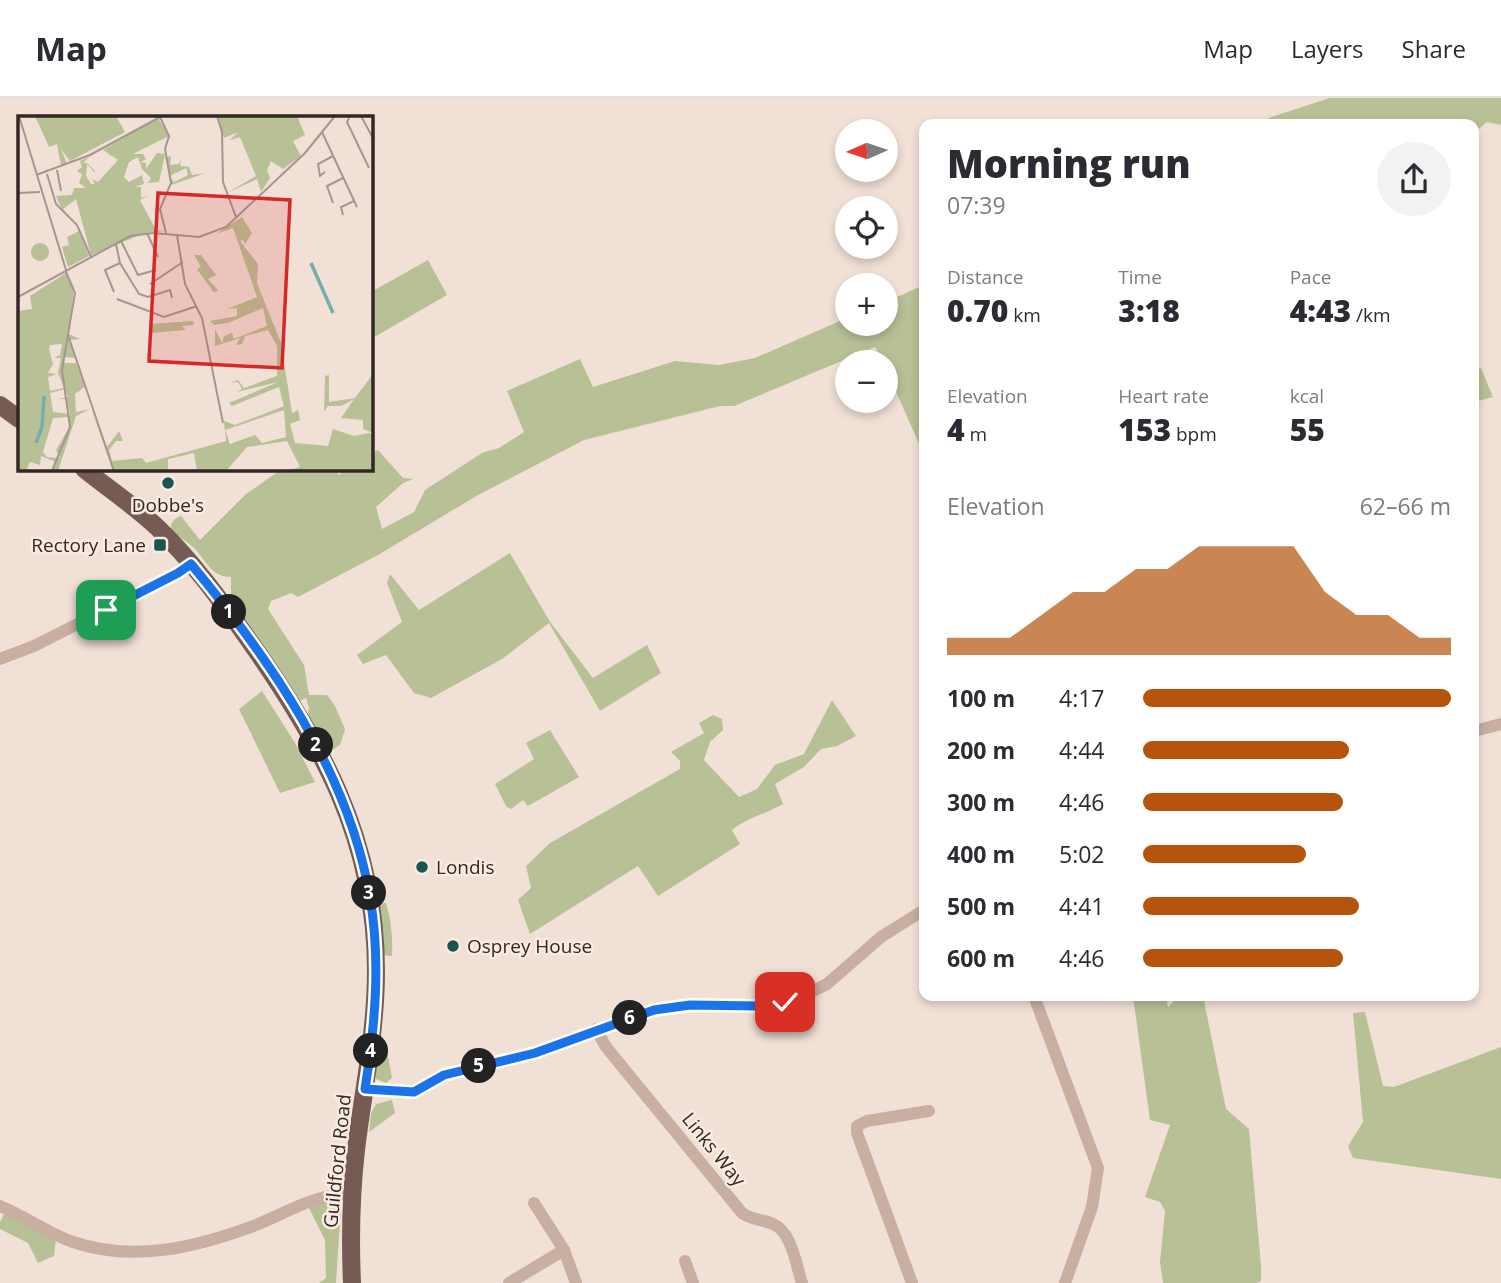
<!DOCTYPE html>
<html lang="en">
<head>
<meta charset="utf-8">
<style>
  body { margin:0; font-family:"Open Sans",sans-serif; background:#f2f2f3; color:#2b2b33; height:100vh; display:flex; flex-direction:column; font-size:26px; white-space:nowrap }
  * { box-sizing:border-box; margin:0 }
  p { font-size:23px; color:#7c7c81 }
  .icon { flex:none; width:38px; height:38px; fill:none; stroke:currentColor; stroke-width:2; stroke-linecap:round; stroke-linejoin:round }
  .map { position:relative; flex:1; overflow:hidden }
  .details { position:absolute; left:919px; top:21px; width:560px; height:882px; display:flex; flex-direction:column; background:#fff; border-radius:14px; box-shadow:0 4px 10px #0003 }
  .details>* { flex:none }
  .needle { width:46px; rotate:267deg }
  .buttons { position:absolute; left:835px; top:21px; display:grid; gap:14px }
  .buttons a { display:grid; place-items:center; width:63px; height:63px; border-radius:50%; background:#fff; box-shadow:0 4px 10px #0003; font-size:35px }
  .pin { position:absolute; display:grid; place-items:center; width:60px; height:60px; color:#fff; margin:-30px; border-radius:14px; box-shadow:0 4px 10px #0006 }
  .km { position:absolute; width:35px; height:35px; margin:-18px; border-radius:50%; background:#222; color:#fff; font-size:19px; line-height:35px; text-align:center }
  .round { display:grid; place-items:center; flex:none; width:74px; height:74px; border-radius:37px; background:#f2f2f3 }
  .overview { display:flex; align-items:center; justify-content:space-between; height:119px; padding:0 28px }
  h1 { font-size:38px; font-weight:800; line-height:52px }
  .metrics { display:grid; grid-template-columns:repeat(3,1fr); gap:10px; height:119px; padding:7px 28px }
  .metrics div { display:grid; align-content:center }
  .metrics b { font-size:30px; font-weight:800 }
  .metrics small { font-size:19px; font-weight:400 }
  .metrics p { font-size:19px }
  .chart { height:196px; padding:14px 28px }
  .chart p { display:flex; justify-content:space-between }
  .chart svg { width:100%; height:126px; margin-top:7px; fill:#b45309; opacity:.7 }
  ul { padding:0 28px; list-style:none; font-size:23px }
  li { display:grid; grid-template-columns:112px 84px 1fr; align-items:center; height:52px }
  li i { height:18px; border-radius:9px; background:#b45309 }
  header { display:flex; align-items:center; gap:42px; box-sizing:border-box; height:98px; padding:0 35px; background:#fff; border-bottom:2px solid #e1e1e2 }
  header strong { font-size:33px }
  nav { display:flex; gap:38px; margin-inline-start:auto; font-size:24px }
  .map>svg:first-child { display:block }
</style>
</head>
<body>
<header>
<strong>Map</strong>
<nav><a>Map</a><a>Layers</a><a>Share</a></nav>
</header>
<div class="map">
<svg width="1501" height="1185" viewBox="0 0 1501 1185">
  <rect width="100%" height="100%" fill="#f1e0d6"/>
  <g fill="#b8c096">
    <polygon points="1330,0 1501,0 1501,27 1487,24 1474,35 1474,26 1261,26 1271,19"/>
    <polygon points="428,162 447,197 371,241 371,194"/>
    <path d="M924 187V357L886 271V264H883L875 249 734 308H720L584 342 478 397 378 457 298 499 291 495 271 503 268 511 304 567 309 597H327L335 608 345 631 340 647 332 652 325 651 307 619 309 610 306 600 298 604 231 501V479C211 479 206 462 193 449 186 443 178 439 171 432 170 424 174 421 181 418L200 442 246 396 282 371H333L339 377 347 371H371V355L378 352 403 380 413 381 403 385 376 409 382 431 414 414 425 392 482 355 499 350 524 334 507 293 580 261 593 289 675 263 719 267 755 260 847 220V226H886V204Z"/>
    <polygon points="1481,270 1493,299 1474,304 1474,273"/>
    <polygon points="510,455 550,524 593,580 647,547 661,575 600,613 549,525 502,561 431,600 414,595 386,557 363,566 357,557 402,524 387,485 390,476 419,512"/>
    <polygon points="262,593 295,645 315,684 280,695 239,611"/>
    <path d="M832 602 856 638 837 648 821 651 804 669 775 686 783 706C764 717 750 718 732 732L740 746 658 798 638 768 530 836 518 802 531 790 526 768 550 745 680 671V663L671 654 704 635 699 625 713 617 722 621 723 632 710 644 704 662 739 699 757 691 775 667 804 656Z"/>
    <polygon points="550,632 579,679 528,708 523,702 511,711 506,708 495,686 534,661 526,645"/>
    <path d="M379 805H386C391 821 393 841 392 858L381 857Z"/>
    <polygon points="1133,898 1166,898 1168,909 1179,898 1203,898 1226,1011 1249,1031 1261,1168 1261,1183 1256,1185 1163,1185 1160,1164 1165,1113 1160,1104 1145,1099 1170,1027 1150,1022"/>
    <polygon points="1365,914 1383,988 1394,989 1501,949 1501,1081 1353,1060 1348,1048 1363,1024 1353,915"/>
    <polygon points="379,947 386,947 392,980 386,985 376,981 375,976"/>
    <polygon points="392,1002 395,1015 369,1034 371,1015 376,1006"/>
    <polygon points="328,1104 337,1104 341,1108 336,1185 319,1185 326,1180 325,1142 308,1108"/>
    <polygon points="4,1116 56,1141 54,1158 38,1165 28,1145 0,1131 0,1124"/>
  </g>
  <g fill="none" stroke-linecap="round" stroke-linejoin="round">
    <g stroke="#c9aea2" stroke-width="12">
      <polyline points="0,561 34,548 178,475 191,465"/>
      <polyline points="1474,633 1501,626"/>
      <polyline points="1034,898 1098,1070 1092,1109 1065,1185"/>
      <path d="M596 931 606 949 742 1115C751 1122 762 1121 773 1126 792 1134 796 1167 802 1185"/>
      <polyline points="365,991 414,994 444,977 535,955 654,912 690,907 759,908 794,902 827,886 881,839 924,812"/>
      <polyline points="534,1105 564,1152 576,1185"/>
      <path d="M0 1108C25 1118 47 1135 73 1144 134 1165 197 1149 256 1127 291 1113 313 1096 352 1096"/>
      <polyline points="685,1163 693,1185"/>
      <polyline points="509,1185 564,1152"/>
      <polyline points="912,1185 857,1035 857,1028 867,1023 929,1013"/>
    </g>
    <g stroke="#765b55" stroke-width="18">
      <polyline points="0,307 19,321"/>
      <path d="M84 371C109 391 136 409 159 431 192 463 219 500 246 538 320 642 376 741 376 873 376 934 363 993 356 1052 351 1096 350 1141 352 1185"/>
    </g>
  </g>
  <g fill="none" stroke-linecap="round" stroke-linejoin="round">
    <defs>
      <path id="route" d="M106 512 178 475 191 466C270 561 350 676 370 800 381 863 375 928 365 991L414 994 444 977 535 955 654 912 690 907 759 908 785 904"/>
    </defs>
    <use href="#route" stroke="#fff" stroke-width="14"/>
    <use href="#route" stroke="#1a73e8" stroke-width="9"/>
  </g>
  <g fill="#1a5550" stroke="#f9ebe2" stroke-width="2.5">
    <circle cx="168" cy="385" r="7"/>
    <rect x="153" y="440" width="14" height="14" rx="3.5"/>
    <circle cx="422" cy="769" r="7"/>
    <circle cx="453" cy="848" r="7"/>
  </g>
  <g text-anchor="middle" stroke-width="5" stroke-linejoin="round" paint-order="stroke">
    <g font-size="19" fill="#332725" stroke="#f9ebe2" text-anchor="start">
      <text x="168" y="414" text-anchor="middle">Dobbe's</text>
      <text x="146" y="454" text-anchor="end">Rectory Lane</text>
      <text x="436" y="776">Londis</text>
      <text x="467" y="855">Osprey House</text>
    </g>
    <g font-size="19" fill="#332725" stroke="#f9ebe2">
      <text transform="translate(714 1051) rotate(51)" y="7">Links Way</text>
      <text transform="translate(337 1063) rotate(-84)" y="7">Guildford Road</text>
    </g>
  </g>
  <g transform="translate(18 18)">
    <rect width="355" height="355" fill="#f1e0d6"/>
    <path d="M17 0H98L107 16 52 45 43 33 49 48 43 50 39 28 31 31ZM200 0H279L287 19 275 25 283 40 265 53 253 45 249 54 252 62 243 76 239 63 209 77 238 60 222 21 212 24 220 16 206 22ZM140 2 151 20 115 38H125L128 43 123 46 128 47V53L139 37 147 38 141 66 130 67 133 62 124 53 120 41 111 46 106 61 111 66 124 59 126 68 116 71H123V82L131 79 122 84 138 114 147 115 127 117 73 139 58 83 44 94 38 80 54 79 56 72H68L61 67 64 58 59 55 64 51 62 45 71 41 65 47H69L77 55V57L69 48 68 60 73 68H77L74 63 80 66 100 44 85 34ZM153 40 152 49 161 48 163 42 162 50 171 51 174 59 188 57 153 69V62L156 66 170 59 168 52 152 60 149 41ZM224 101 234 117 227 128 225 124 222 125 240 148 239 167 263 227 274 297 280 294 282 304 272 308 277 327 310 330 315 313 336 320 351 317 355 319V355H266L282 351 269 325 229 331 208 355H179L176 337 150 343V355H95L74 295 89 331 101 315 105 325H98L91 334 94 345 124 342 128 347 208 325 206 305 217 309 266 290 261 271 214 290 211 287 260 266 219 276 224 273 220 266 212 267 220 264 226 272 259 260V230L250 214 227 220 224 228 218 229 222 222 197 230V213L204 227 206 220 214 217 216 223 249 210 245 192 210 207 196 209 192 205 219 200V192L209 193 239 181 215 112 198 118ZM266 294 268 321 244 327 237 319 212 328 207 314ZM61 115 71 140 50 151 44 131 51 129 49 121ZM13 136a9 9 0 1 1 18 0a9 9 0 1 1-18 0ZM176 139H183L198 159 190 163 200 174 196 177 179 153 183 151ZM48 157 56 171 51 218 62 223 52 224 57 242 46 241 45 247H58L68 270 57 278 58 296 72 293 58 300 40 355H35L36 345 23 340 22 349 12 346 8 355H0V195L14 193 12 180ZM44 228 42 239 36 242H43L40 257 46 272 32 275 30 261 39 258 30 257 35 248 31 233 32 229ZM47 273 50 281 40 283H48L52 298 35 296 32 277ZM51 301V312L38 334 42 342 29 341 25 336 35 302ZM175 205 176 209 164 210 168 214 132 217V208ZM355 258V317L345 313V304L323 302 336 283 323 290H310L306 296 307 260 311 259V286L337 282Z" fill="#b8c096" fill-rule="evenodd"/>
    <path fill="none" stroke="#74aea8" stroke-width="3.5" d="M293 147 315 197M18 327 24 311 26 280"/>
    <path fill="none" stroke="#a5968f" stroke-width="2" d="M1 0 48 154M199 0 204 16 205 66 218 101M332 0 329 6 351 52M343 0 356 24M142 1 151 20 147 33 153 67 142 93 148 117M304 16 339 91M39 54 43 75M307 56 302 60 300 48 315 40M29 58 38 88 59 109 73 141M18 59 72 39 144 0M0 77 22 76M315 87 309 70 325 62M325 99 323 91 336 85M129 117 140 141M159 119 167 168 184 202 205 307M103 125 120 159 138 154M98 128 102 147 121 178 130 181 152 174 154 182M132 168 165 146M96 176 87 154 102 147M0 181 112 120 135 117 181 121 208 111 287 37 317 0M99 183 146 201 179 190M50 219 96 355M34 355 52 311 44 254 57 177 48 156"/>
    <path fill="#d62828" fill-opacity="0.15" stroke="#d62828" stroke-width="3.5" d="M140 77 272 84 264 252 131 245Z"/>
    <rect width="355" height="355" fill="none" stroke="#332725" stroke-width="3.5"/>
  </g>
</svg>
<div class="buttons">
<a><svg class="needle" viewBox="-14 -14 28 28"><path d="M0-13l5 13h-10z" fill="#e53935"/><path d="M0 13l5-13h-10z" fill="#7c7c81"/></svg></a>
<a><svg class="icon" aria-label="locate" viewBox="0 0 24 24"><circle cx="12" cy="12" r="6"/><path d="M12 2v4M12 18v4M2 12h4M18 12h4"/></svg></a>
<a>+</a>
<a>−</a>
</div>
<div class="pin" style="left:106px;top:512px;background:#1e9e55"><svg class="icon" aria-label="arrive" viewBox="0 0 24 24"><path d="M6 21V4h12l-3 4 3 4H6"/></svg></div>
<div class="pin" style="left:785px;top:904px;background:#d93025"><svg class="icon" aria-label="check" viewBox="0 0 24 24"><path d="M5 12l5 5 9-10"/></svg></div>
<b class="km" style="left:229px;top:514px">1</b>
<b class="km" style="left:316px;top:647px">2</b>
<b class="km" style="left:369px;top:795px">3</b>
<b class="km" style="left:371px;top:953px">4</b>
<b class="km" style="left:479px;top:968px">5</b>
<b class="km" style="left:630px;top:920px">6</b>
<section class="details">
<div class="overview"><div><h1>Morning run</h1><p>07:39</p></div><a class="round"><svg class="icon" aria-label="share" viewBox="0 0 24 24"><path d="M12 15V3M7 8l5-5 5 5M5 13v7h14v-7"/></svg></a></div>
<div class="metrics">
<div><p>Distance</p><b>0.70<small> km</small></b></div>
<div><p>Time</p><b>3:18</b></div>
<div><p>Pace</p><b>4:43<small> /km</small></b></div>
</div>
<div class="metrics">
<div><p>Elevation</p><b>4<small> m</small></b></div>
<div><p>Heart rate</p><b>153<small> bpm</small></b></div>
<div><p>kcal</p><b>55</b></div>
</div>
<div class="chart"><p><span>Elevation</span>62–66 m</p>
<svg viewBox="0 0 160 44" preserveAspectRatio="none"><path d="M0 44V38L10 38L20 38L30 30L40 22L50 22L60 14L70 14L80 6L90 6L100 6L110 6L120 22L130 30L140 30L150 38L160 38V44z"/></svg>
</div>
<ul>
<li><b>100 m</b>4:17<i style="width:100%"></i></li>
<li><b>200 m</b>4:44<i style="width:67%"></i></li>
<li><b>300 m</b>4:46<i style="width:65%"></i></li>
<li><b>400 m</b>5:02<i style="width:53%"></i></li>
<li><b>500 m</b>4:41<i style="width:70%"></i></li>
<li><b>600 m</b>4:46<i style="width:65%"></i></li>
</ul>
</section>
</div>
</body>
</html>
